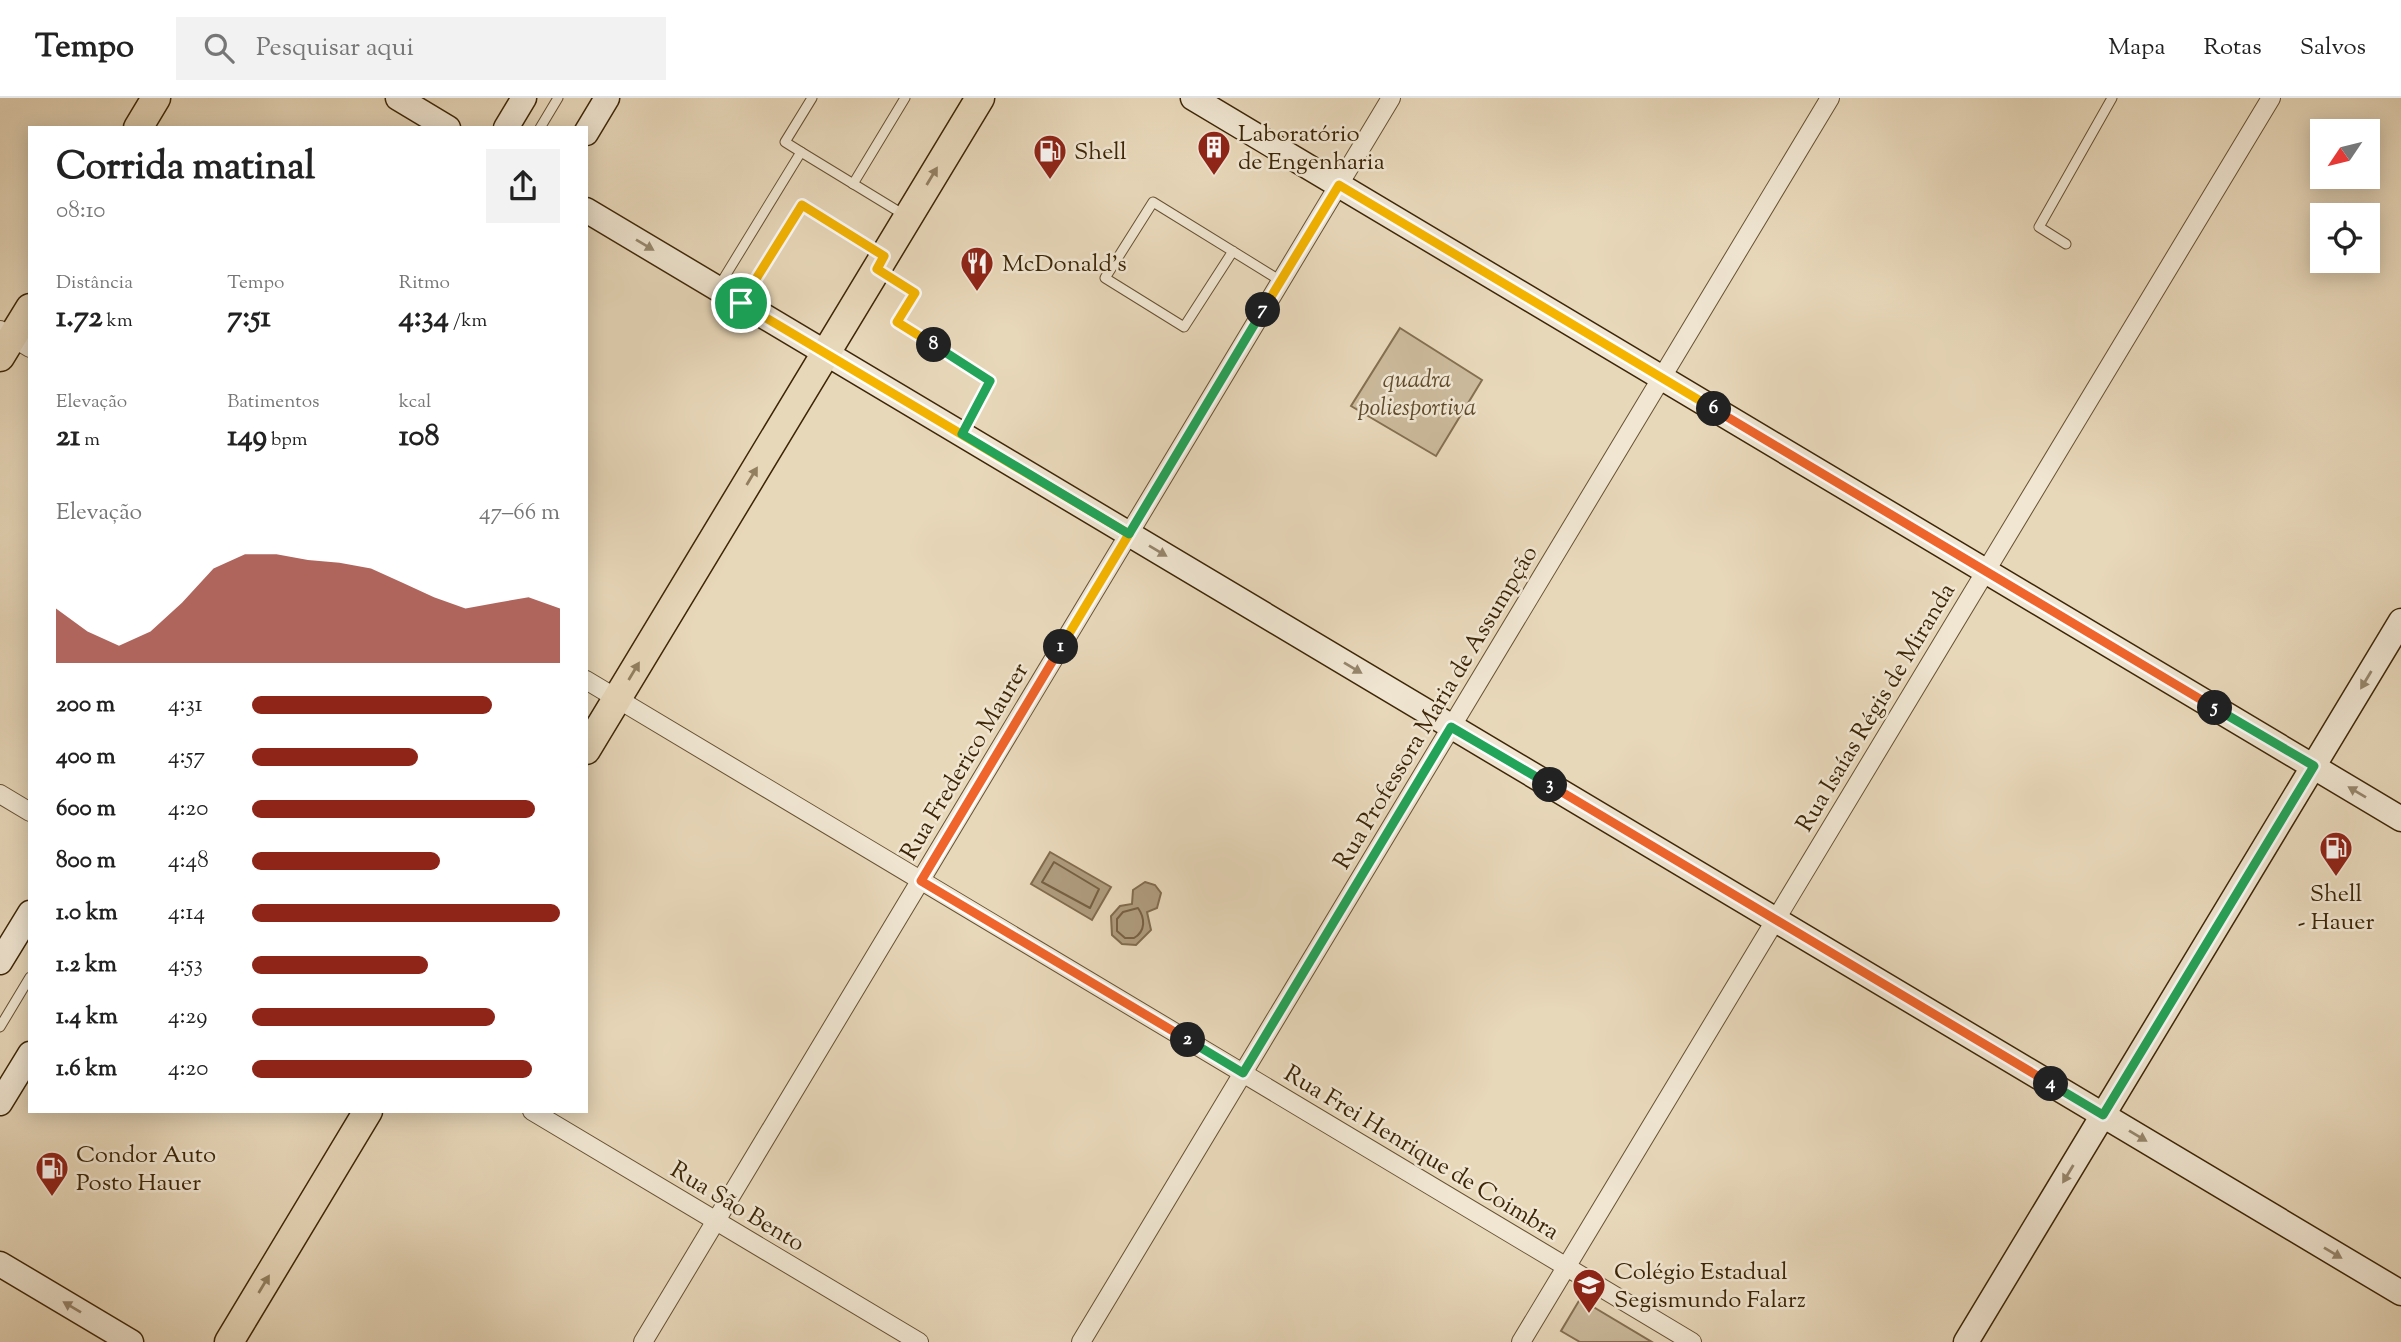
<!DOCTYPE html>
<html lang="pt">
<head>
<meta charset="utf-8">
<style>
  body { margin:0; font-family:"Sorts Mill Goudy",serif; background:#f2f2f2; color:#222; height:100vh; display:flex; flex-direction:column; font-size:26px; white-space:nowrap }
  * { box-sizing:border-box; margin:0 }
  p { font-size:23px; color:#767676 }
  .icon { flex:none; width:38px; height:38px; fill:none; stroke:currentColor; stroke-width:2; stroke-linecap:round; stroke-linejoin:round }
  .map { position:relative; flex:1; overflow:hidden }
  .details { position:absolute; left:28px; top:28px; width:560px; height:987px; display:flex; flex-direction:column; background:#fff; border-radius:0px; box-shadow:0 4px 18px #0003 }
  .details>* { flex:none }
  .needle { width:46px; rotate:235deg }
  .fabs { position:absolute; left:2310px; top:21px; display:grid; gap:14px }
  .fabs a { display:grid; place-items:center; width:70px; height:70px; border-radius:0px; background:#fff; box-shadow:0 4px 18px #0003; font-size:35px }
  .pin { position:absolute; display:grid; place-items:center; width:60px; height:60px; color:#fff; margin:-30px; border:4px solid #fff; border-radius:50%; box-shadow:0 2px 7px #0007 }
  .km { position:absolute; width:35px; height:35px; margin:-18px; border-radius:50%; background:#222; color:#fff; font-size:19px; line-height:35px; text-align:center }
  .round { display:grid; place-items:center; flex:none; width:74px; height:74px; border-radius:0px; background:#f2f2f2 }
  .headline { display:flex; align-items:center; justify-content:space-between; height:119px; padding:0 28px }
  h1 { font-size:38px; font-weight:700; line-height:52px }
  .figures { display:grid; grid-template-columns:repeat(3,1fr); gap:10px; height:119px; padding:7px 28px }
  .figures div { display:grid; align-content:center }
  .figures b { font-size:30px; font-weight:700 }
  .figures small { font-size:19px; font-weight:400 }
  .figures p { font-size:19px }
  .chart { height:196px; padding:14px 28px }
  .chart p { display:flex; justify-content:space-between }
  .chart svg { width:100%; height:126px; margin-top:7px; fill:#8f2418; opacity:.7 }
  ul { padding:0 28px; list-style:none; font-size:23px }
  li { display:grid; grid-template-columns:112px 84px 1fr; align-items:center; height:52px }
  li i { height:18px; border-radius:9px; background:#8f2418 }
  header { display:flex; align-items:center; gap:42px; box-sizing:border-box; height:98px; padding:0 35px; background:#fff; border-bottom:2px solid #e0e0e0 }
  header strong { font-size:33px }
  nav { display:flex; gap:38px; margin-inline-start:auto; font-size:24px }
  .search { width:490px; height:63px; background:#f2f2f2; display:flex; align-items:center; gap:18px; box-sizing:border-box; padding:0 24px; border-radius:0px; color:#767676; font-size:26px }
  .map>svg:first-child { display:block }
</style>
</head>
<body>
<header>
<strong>Tempo</strong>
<div class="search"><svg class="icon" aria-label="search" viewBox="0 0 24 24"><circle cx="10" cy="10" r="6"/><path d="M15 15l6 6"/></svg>Pesquisar aqui</div>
<nav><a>Mapa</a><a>Rotas</a><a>Salvos</a></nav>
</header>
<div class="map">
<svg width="2401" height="1244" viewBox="0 0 2401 1244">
  <rect width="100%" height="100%" fill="#e8d8ba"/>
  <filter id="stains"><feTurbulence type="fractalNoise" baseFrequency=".00286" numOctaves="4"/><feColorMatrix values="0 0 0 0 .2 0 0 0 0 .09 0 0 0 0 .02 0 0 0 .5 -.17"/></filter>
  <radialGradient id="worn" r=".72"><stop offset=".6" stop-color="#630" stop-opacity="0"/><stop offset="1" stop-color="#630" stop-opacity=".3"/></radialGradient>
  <g fill="#cbba9c" stroke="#847052" stroke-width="2">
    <polygon points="1400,230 1482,282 1436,358 1351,308"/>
    <polygon points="1580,1201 1652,1244 1580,1244 1561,1233"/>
  </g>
  <g fill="#ae9b7d" stroke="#816c4e" stroke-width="2">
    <polygon points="1050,754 1111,789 1092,822 1031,786"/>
    <polygon points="1145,784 1155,787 1161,795 1157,810 1147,814 1151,832 1136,847 1122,846 1112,837 1111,818 1120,808 1132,806 1133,792"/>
  </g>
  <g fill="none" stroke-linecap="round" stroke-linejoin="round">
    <g stroke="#766042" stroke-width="2">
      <polygon points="1054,764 1099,791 1090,810 1042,784"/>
      <path d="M1138 810C1145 820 1146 833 1134 840H1125L1117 833V821L1123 814Z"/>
    </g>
    <defs>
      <g id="lane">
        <polyline points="540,30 558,0"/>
        <polyline points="801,54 785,44 812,0"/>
        <polyline points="853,86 905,0"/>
        <polyline points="2066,146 2039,129 2112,0"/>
        <polyline points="1233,153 1184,229 1105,180 1153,104 1281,183"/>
        <polyline points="881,173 915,195 897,224 990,283 963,334"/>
        <polyline points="719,188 801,54 906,118"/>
        <polyline points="742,205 802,107 883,157"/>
        <polyline points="0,929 30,879"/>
      </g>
      <g id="street">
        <polyline points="0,232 30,250"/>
        <polyline points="586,582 1692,1244"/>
        <polyline points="0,696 30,714"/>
        <polyline points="532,1013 919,1244"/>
        <polyline points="643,1244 1391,0"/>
        <polyline points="1081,1244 1830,0"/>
        <polyline points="1521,1244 2271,0"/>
      </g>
      <g id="secondary">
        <polyline points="398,0 448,30"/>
        <polyline points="1193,0 2401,721"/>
        <polyline points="506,30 524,0"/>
        <polyline points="586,35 607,0"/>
        <polyline points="586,112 2401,1195"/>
        <polyline points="0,864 30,815"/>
        <polyline points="0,1005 30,956"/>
        <polyline points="0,1166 131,1244"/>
        <polyline points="1966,1244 2401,523"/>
      </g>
      <g id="primary">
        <polyline points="138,30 156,0"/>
        <polyline points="0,259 30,210"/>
        <polyline points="586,652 980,0"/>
        <polyline points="229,1244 368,1013"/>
      </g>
    </defs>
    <use href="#lane" stroke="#685234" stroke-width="11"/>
    <use href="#street" stroke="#685234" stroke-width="20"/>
    <use href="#secondary" stroke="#3d2607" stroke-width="27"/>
    <use href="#primary" stroke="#3d2607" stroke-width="31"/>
    <use href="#lane" stroke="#f0e6d2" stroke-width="9"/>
    <use href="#street" stroke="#f0e6d2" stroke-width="18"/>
    <use href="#secondary" stroke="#f0e6d2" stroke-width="24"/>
    <use href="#primary" stroke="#e8d8ba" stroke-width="28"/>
  </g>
  <defs><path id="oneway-solid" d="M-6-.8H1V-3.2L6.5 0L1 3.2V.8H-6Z" transform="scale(1.75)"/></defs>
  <g fill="#927f60">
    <use href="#oneway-solid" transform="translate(932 78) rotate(-59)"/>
    <use href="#oneway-solid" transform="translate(752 378) rotate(-59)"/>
    <use href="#oneway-solid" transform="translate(634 573) rotate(-59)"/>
    <use href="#oneway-solid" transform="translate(264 1186) rotate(-59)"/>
  </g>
  <g fill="#96866c">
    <use href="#oneway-solid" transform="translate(645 147) rotate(31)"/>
    <use href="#oneway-solid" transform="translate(1158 453) rotate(31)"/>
    <use href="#oneway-solid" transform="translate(1353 570) rotate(31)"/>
    <use href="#oneway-solid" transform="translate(2366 582) rotate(121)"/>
    <use href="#oneway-solid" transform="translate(2357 694) rotate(-149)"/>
    <use href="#oneway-solid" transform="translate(2138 1038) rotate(31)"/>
    <use href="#oneway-solid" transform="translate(2068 1076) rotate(121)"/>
    <use href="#oneway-solid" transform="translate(2333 1155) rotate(31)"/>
    <use href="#oneway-solid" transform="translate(72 1209) rotate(-149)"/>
  </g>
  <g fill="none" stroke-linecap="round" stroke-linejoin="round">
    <defs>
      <polyline id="split-1" points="741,205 1129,436 1061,549"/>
      <polyline id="split-2" points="1061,549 921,783 1188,942"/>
      <polyline id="split-3" points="1188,942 1243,975 1451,629 1550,687"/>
      <polyline id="split-4" points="1550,687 2051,986"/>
      <polyline id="split-5" points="2051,986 2103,1017 2314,668 2215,610"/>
      <polyline id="split-6" points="1714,311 2215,610"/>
      <polyline id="split-7" points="1263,212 1339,87 1714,311"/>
      <polyline id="split-8" points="934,247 990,283 962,336 1129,436 1263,212"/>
      <polyline id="split-9" points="741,205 802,107 884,158 877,171 915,195 897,224 934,247"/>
    </defs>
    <use href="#split-1" stroke="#fff" stroke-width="14"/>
    <use href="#split-2" stroke="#fff" stroke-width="14"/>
    <use href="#split-3" stroke="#fff" stroke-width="14"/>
    <use href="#split-4" stroke="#fff" stroke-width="14"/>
    <use href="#split-5" stroke="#fff" stroke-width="14"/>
    <use href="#split-6" stroke="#fff" stroke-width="14"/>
    <use href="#split-7" stroke="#fff" stroke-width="14"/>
    <use href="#split-8" stroke="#fff" stroke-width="14"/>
    <use href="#split-9" stroke="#fff" stroke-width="14"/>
    <use href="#split-1" stroke="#f5b400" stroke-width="9"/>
    <use href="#split-2" stroke="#f0652b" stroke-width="9"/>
    <use href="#split-3" stroke="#22a559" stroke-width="9"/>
    <use href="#split-4" stroke="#f0652b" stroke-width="9"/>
    <use href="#split-5" stroke="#22a559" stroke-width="9"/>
    <use href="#split-6" stroke="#f0652b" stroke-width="9"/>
    <use href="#split-7" stroke="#f5b400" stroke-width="9"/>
    <use href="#split-8" stroke="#22a559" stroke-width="9"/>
    <use href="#split-9" stroke="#f5b400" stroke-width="9"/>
  </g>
  <defs>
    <symbol id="building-pin" viewBox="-11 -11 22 30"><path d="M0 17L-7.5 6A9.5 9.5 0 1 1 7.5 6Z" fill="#8f2418" stroke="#f0e6d2"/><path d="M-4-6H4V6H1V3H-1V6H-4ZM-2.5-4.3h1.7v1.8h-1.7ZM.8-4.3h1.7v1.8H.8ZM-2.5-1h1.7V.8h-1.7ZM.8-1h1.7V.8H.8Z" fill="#fff"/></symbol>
    <symbol id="fuel-pin" viewBox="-11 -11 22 30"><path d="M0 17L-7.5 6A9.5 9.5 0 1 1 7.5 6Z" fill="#8f2418" stroke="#f0e6d2"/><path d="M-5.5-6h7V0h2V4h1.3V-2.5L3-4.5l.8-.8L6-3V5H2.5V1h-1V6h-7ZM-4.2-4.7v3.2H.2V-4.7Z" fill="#fff"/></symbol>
    <symbol id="restaurant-pin" viewBox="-11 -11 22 30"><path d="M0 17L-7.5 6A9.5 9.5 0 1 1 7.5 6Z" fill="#8f2418" stroke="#f0e6d2"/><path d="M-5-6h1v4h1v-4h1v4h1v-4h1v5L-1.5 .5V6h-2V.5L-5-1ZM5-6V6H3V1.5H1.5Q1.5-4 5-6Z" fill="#fff"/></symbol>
    <symbol id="school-pin" viewBox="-11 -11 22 30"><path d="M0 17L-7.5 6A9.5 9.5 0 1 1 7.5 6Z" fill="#8f2418" stroke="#f0e6d2"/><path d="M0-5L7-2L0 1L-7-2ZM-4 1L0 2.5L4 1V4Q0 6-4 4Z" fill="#fff"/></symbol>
  </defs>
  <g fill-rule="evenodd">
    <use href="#building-pin" x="1195" y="30" width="38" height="52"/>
    <use href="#fuel-pin" x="1031" y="34" width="38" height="52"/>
    <use href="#restaurant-pin" x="958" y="146" width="38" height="52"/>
    <use href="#fuel-pin" x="2317" y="731" width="38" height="52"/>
    <use href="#fuel-pin" x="33" y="1051" width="38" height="52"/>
    <use href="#school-pin" x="1570" y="1168" width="38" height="52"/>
  </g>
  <g text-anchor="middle" stroke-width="5" stroke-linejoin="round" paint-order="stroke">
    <g font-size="24" fill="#3d2607" stroke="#f0e6d2" text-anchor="start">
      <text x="1238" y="43">Laboratório<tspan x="1238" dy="28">de Engenharia</tspan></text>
      <text x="1074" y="61">Shell</text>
      <text x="1002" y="173">McDonald's</text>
      <text x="2336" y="803" text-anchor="middle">Shell<tspan x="2336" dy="28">- Hauer</tspan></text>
      <text x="76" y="1064">Condor Auto<tspan x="76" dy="28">Posto Hauer</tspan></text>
      <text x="1614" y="1181">Colégio Estadual<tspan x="1614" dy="28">Segismundo Falarz</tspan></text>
    </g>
    <g font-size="24" font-style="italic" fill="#604b2c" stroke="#f0e6d2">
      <text x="1417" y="289">quadra<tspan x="1417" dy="28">poliesportiva</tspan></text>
    </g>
    <g font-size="24" fill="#3d2607" stroke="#f0e6d2">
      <text transform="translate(1435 609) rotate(-59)" y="8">Rua Professora Maria de Assumpção</text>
      <text transform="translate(1875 609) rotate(-59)" y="8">Rua Isaías Régis de Miranda</text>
      <text transform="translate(964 663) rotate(-59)" y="8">Rua Frederico Maurer</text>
      <text transform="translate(1422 1054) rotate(31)" y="8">Rua Frei Henrique de Coimbra</text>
      <text transform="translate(738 1108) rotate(31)" y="8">Rua São Bento</text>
    </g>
  </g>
  <rect width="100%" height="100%" filter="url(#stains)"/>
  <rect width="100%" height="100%" fill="url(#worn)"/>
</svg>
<div class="fabs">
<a><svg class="needle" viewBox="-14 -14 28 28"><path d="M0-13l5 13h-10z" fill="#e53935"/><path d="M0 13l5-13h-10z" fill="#767676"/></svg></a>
<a><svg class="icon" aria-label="locate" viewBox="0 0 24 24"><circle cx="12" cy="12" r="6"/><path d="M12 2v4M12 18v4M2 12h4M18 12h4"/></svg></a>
</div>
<div class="pin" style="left:741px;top:205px;background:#1e9e55"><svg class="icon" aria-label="arrive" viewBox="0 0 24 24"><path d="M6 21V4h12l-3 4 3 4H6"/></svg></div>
<b class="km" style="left:1061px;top:549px">1</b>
<b class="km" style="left:1188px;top:942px">2</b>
<b class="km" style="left:1550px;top:687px">3</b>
<b class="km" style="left:2051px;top:986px">4</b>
<b class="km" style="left:2215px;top:610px">5</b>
<b class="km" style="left:1714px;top:311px">6</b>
<b class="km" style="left:1263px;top:212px">7</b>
<b class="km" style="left:934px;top:247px">8</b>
<section class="details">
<div class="headline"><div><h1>Corrida matinal</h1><p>08:10</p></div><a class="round"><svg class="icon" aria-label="share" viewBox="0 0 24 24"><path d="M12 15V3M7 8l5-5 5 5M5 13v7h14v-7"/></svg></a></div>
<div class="figures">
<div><p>Distância</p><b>1.72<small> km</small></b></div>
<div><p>Tempo</p><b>7:51</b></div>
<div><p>Ritmo</p><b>4:34<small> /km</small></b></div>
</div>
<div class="figures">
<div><p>Elevação</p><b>21<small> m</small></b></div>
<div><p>Batimentos</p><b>149<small> bpm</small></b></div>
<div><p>kcal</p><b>108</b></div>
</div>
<div class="chart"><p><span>Elevação</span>47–66 m</p>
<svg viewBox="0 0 160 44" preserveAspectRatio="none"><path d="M0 44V25L10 33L20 38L30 33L40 23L50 11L60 6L70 6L80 8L90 9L100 11L110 16L120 21L130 25L140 23L150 21L160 25V44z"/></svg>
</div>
<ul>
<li><b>200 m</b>4:31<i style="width:78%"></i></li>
<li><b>400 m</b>4:57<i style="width:54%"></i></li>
<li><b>600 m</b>4:20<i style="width:92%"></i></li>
<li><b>800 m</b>4:48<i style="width:61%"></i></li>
<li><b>1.0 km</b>4:14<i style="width:100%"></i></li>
<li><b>1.2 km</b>4:53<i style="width:57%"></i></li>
<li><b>1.4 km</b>4:29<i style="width:79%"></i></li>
<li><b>1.6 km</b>4:20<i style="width:91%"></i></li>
</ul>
</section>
</div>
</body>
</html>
